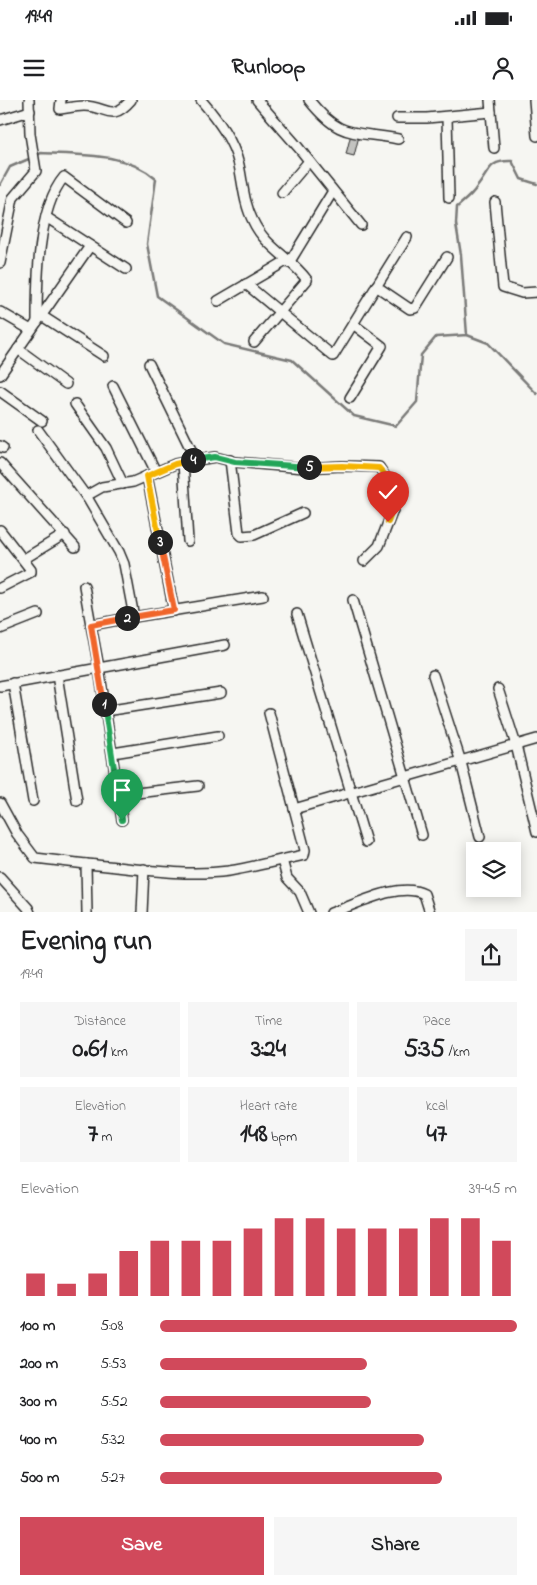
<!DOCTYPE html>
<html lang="en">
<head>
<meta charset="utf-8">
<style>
  body { margin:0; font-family:"Indie Flower",sans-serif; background:#f6f6f6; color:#202124; height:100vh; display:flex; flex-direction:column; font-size:19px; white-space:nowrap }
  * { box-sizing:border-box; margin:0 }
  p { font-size:16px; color:#757577 }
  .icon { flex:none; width:28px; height:28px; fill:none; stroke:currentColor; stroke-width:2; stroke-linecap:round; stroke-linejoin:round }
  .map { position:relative; height:812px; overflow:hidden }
  .side { display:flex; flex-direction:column; background:#fff; flex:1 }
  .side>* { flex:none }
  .fabs { position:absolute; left:466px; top:742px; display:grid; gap:10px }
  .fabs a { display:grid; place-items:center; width:55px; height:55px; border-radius:0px; background:#fff; box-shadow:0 2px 12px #0003; font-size:25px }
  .pin { position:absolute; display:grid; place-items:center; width:42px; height:42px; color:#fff; margin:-51px -21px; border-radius:50% 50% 50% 0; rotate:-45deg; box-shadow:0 0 5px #0007 }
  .pin .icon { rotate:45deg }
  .km { position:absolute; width:25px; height:25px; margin:-12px; border-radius:50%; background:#222; color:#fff; font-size:14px; line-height:25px; text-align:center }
  .round { display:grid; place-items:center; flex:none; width:52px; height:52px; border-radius:0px; background:#f6f6f6 }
  .summary { display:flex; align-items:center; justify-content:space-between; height:85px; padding:0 20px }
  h1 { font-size:28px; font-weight:700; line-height:38px }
  .stats { display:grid; grid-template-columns:repeat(3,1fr); gap:8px; height:85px; padding:5px 20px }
  .stats div { display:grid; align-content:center; border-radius:0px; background:#f6f6f6; text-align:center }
  .stats b { font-size:25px; font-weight:700 }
  .stats small { font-size:14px; font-weight:400 }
  .stats p { font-size:14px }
  .chart { height:140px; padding:10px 20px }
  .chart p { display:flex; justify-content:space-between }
  .chart svg { width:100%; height:90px; margin-top:5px; stroke:#d1495b; stroke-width:6 }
  .button { display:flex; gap:10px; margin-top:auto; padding:10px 20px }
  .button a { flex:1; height:58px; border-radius:0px; background:#d1495b; color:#fff; font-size:20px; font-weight:700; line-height:58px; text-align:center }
  .button a+a { background:#f6f6f6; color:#202124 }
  ul { padding:0 20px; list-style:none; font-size:16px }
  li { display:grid; grid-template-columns:80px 60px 1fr; align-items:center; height:38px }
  li i { height:12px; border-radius:6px; background:#d1495b }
  .status { display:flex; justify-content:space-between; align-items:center; height:35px; padding:0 25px; background:#fff; direction:ltr }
  .status svg { height:14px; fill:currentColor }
  header { display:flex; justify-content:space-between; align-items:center; height:65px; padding:0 20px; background:#fff; font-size:22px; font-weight:700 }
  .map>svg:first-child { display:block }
</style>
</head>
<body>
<div class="status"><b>19:49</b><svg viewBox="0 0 49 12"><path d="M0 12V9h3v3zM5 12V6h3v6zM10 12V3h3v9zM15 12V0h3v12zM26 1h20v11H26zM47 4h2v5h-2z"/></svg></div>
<header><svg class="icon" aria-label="menu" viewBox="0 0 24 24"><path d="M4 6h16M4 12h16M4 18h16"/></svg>Runloop<svg class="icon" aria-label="person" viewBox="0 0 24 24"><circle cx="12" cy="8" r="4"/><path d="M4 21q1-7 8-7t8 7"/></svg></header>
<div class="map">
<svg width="537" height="813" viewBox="0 0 537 813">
  <rect width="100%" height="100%" fill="#f6f6f2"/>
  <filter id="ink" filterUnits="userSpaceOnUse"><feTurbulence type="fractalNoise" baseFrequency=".02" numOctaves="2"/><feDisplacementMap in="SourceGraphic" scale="10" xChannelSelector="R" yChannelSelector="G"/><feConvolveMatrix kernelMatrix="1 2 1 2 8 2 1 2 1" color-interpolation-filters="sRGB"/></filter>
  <g filter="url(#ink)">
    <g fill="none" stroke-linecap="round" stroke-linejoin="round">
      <g stroke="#7a7a78" stroke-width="2.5">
        <path d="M36 56 41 53C80 55 125 52 156 79L147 144 157 196 224 244 292 260 354 316 396 326 417 302 421 255 436 237 467 235 488 243 537 294"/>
        <polyline points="0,85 10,67 31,58"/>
        <path d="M467 235 461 155 456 124 457 107C464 101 472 95 477 87 490 71 488 60 512 61L521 79 537 84"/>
      </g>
    </g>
    <polygon fill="#c3c3c0" stroke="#2b2b2b" points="351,34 359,36 354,56 346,54"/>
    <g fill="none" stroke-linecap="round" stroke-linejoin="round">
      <defs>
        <g id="street">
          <path d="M61 0 60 9C68 8 76 6 84 6 107 6 111 23 131 0"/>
          <path d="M201 0C218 20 233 40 239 65 243 84 244 104 253 121 265 147 291 158 307 180L254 242"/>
          <polyline points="257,0 298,47 361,125"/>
          <path d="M309 0C341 40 352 30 398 39"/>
          <polyline points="490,0 494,48"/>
          <polyline points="534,0 537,36"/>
          <polyline points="447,17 449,98"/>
          <polyline points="397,18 427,18 491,12"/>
          <polyline points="0,20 30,11"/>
          <polyline points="282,93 309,61"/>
          <polyline points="495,102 503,187 522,193 537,192"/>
          <polyline points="46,117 126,169"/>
          <polyline points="0,163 13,98 36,71 30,34 29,0"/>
          <polyline points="289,163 333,91"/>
          <polyline points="246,184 333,256 407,137"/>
          <polyline points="376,186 410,209 415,208 447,157"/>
          <polyline points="218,201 286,161"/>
          <polyline points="0,212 31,230"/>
          <polyline points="42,216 104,256"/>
          <path d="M37 222C37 182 37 109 64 77L126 123"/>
          <polyline points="18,249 66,284"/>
          <polyline points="149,264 196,360"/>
          <polyline points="0,275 90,146"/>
          <polyline points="113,286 156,372"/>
          <polyline points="0,291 42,321"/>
          <polyline points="350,298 382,246 353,224"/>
          <polyline points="75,304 106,348 123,384"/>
          <polyline points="0,346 3,348"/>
          <polyline points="230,360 239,433 242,436 254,435 303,413"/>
          <polyline points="183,362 188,441"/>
          <polyline points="0,363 75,447"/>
          <polyline points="147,376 174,511"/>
          <polyline points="86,396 102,387 133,382 175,364 215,357 235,362 305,368 342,366 379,367 394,390 393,410 379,446 364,461"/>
          <polyline points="0,430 31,470 31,472 0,488"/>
          <polyline points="24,459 65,434"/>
          <polyline points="84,486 91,525"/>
          <polyline points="353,500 422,735"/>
          <polyline points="297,514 366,742"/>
          <polyline points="134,517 263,496"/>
          <polyline points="0,529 38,514"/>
          <polyline points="57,575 77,701"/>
          <polyline points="433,575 461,662 480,737"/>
          <polyline points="13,583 33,701"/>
          <polyline points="0,586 99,568 91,525 134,517 124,464 119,452 88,399 38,330"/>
          <polyline points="498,589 516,645 537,732"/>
          <polyline points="105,611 221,593"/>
          <polyline points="113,653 218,636"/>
          <polyline points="119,695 198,686"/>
          <polyline points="0,703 17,734 35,758 86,764 87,813"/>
          <polyline points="294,709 537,639"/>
          <polyline points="122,720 99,568 225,545"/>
          <polyline points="282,760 287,778 300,792 309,813"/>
          <path d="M86 764C133 768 182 777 229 771 254 767 279 760 304 755L305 750 269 613"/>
          <polyline points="0,777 28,808 30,813"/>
          <polyline points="142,813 144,769"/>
          <path d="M331 813C356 805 399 781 424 794L430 813"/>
        </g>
      </defs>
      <use href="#street" stroke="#2b2b2b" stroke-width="12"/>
      <use href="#street" stroke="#f6f6f2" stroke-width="9"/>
    </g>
  </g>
  <g fill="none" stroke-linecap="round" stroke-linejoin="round" filter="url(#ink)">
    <defs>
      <polyline id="split-1" points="104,604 122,720"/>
      <polyline id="split-2" points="104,604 91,525 127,518"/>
      <polyline id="split-3" points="127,518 174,510 160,442"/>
      <polyline id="split-4" points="160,442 147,376 175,364 193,360"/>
      <polyline id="split-5" points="193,360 215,357 235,362 309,367"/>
      <path id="split-6" d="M309 367 342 366 379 368C395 384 396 401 388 422"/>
    </defs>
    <use href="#split-1" stroke="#fff" stroke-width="10"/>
    <use href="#split-2" stroke="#fff" stroke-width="10"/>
    <use href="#split-3" stroke="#fff" stroke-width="10"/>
    <use href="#split-4" stroke="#fff" stroke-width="10"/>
    <use href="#split-5" stroke="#fff" stroke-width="10"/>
    <use href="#split-6" stroke="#fff" stroke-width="10"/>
    <use href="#split-1" stroke="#22a559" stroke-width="6"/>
    <use href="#split-2" stroke="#f0652b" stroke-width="6"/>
    <use href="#split-3" stroke="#f0652b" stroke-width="6"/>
    <use href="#split-4" stroke="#f5b400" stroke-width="6"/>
    <use href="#split-5" stroke="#22a559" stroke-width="6"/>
    <use href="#split-6" stroke="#f5b400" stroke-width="6"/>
  </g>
</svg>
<div class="fabs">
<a><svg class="icon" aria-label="layers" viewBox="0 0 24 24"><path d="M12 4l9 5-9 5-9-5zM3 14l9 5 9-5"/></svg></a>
</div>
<div class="pin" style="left:122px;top:720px;background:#1e9e55"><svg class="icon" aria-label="arrive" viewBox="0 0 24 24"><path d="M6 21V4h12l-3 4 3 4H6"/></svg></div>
<div class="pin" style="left:388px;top:422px;background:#d93025"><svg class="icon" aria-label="check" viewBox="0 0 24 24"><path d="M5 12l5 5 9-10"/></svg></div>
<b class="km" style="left:104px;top:604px">1</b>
<b class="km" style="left:127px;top:518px">2</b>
<b class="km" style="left:160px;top:442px">3</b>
<b class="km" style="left:193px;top:360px">4</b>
<b class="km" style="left:309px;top:367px">5</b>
</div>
<section class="side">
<div class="summary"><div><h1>Evening run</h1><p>19:49</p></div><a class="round"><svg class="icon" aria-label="share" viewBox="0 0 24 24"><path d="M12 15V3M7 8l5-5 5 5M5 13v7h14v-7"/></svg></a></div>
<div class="stats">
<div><p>Distance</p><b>0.61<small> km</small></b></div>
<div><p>Time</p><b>3:24</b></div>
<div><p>Pace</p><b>5:35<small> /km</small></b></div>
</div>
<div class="stats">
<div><p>Elevation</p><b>7<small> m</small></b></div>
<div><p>Heart rate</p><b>148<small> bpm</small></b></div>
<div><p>kcal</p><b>47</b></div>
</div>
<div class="chart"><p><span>Elevation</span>39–45 m</p>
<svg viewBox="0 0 160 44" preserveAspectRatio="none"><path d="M5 44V33M15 44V38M25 44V33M35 44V22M45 44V17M55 44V17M65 44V17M75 44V11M85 44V6M95 44V6M105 44V11M115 44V11M125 44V11M135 44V6M145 44V6M155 44V17"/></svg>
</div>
<ul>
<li><b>100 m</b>5:08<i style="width:100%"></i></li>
<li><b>200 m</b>5:53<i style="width:58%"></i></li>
<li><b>300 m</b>5:52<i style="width:59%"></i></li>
<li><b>400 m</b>5:32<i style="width:74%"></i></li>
<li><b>500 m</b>5:27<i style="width:79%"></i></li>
</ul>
<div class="button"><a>Save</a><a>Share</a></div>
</section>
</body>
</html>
